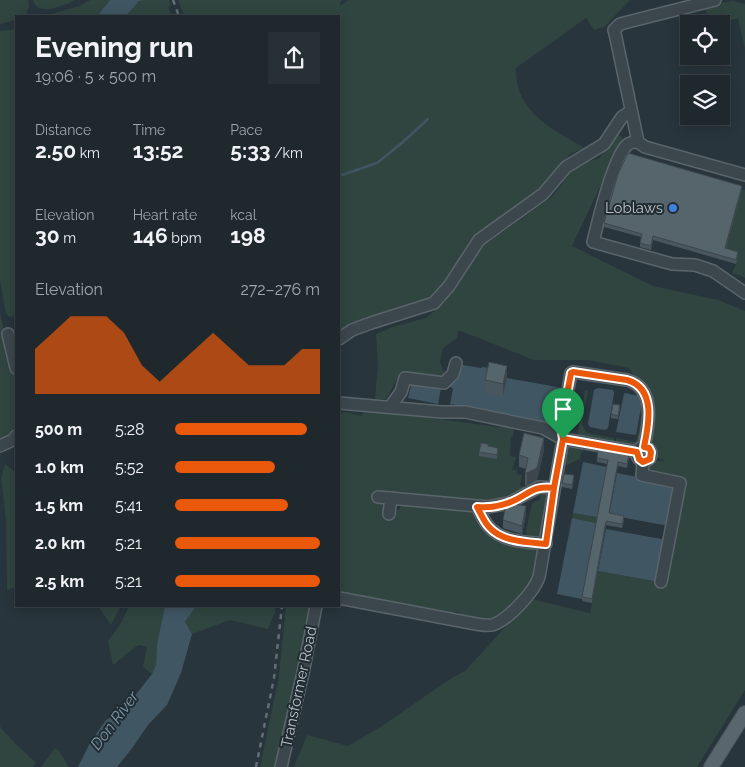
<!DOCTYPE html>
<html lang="en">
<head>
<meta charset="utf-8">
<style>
  body { margin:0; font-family:Raleway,sans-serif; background:#263035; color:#f1f3f6; height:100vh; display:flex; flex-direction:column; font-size:19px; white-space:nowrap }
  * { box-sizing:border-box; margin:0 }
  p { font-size:16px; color:#a1a6aa }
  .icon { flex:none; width:28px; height:28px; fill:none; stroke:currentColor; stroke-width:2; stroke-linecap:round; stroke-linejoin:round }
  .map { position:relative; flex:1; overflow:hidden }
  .panel { position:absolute; left:15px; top:15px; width:325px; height:592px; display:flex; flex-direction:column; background:#1e282d; border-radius:0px; box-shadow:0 2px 12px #0003,0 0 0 1px #3c4449 }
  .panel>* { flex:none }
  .fabs { position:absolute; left:680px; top:15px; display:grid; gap:10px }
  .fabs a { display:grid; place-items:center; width:50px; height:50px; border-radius:0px; background:#1e282d; box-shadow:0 2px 12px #0003,0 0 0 1px #3c4449; font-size:25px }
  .pin { position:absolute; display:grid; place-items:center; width:42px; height:42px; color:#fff; margin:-51px -21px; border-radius:50% 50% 50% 0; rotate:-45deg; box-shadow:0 0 5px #0007 }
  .pin .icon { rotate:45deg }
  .round { display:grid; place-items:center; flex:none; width:52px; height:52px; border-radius:0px; background:#263035 }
  .head { display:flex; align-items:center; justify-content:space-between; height:85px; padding:0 20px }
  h1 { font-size:28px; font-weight:700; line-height:38px }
  .stats { display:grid; grid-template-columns:repeat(3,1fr); gap:8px; height:85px; padding:5px 20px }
  .stats div { display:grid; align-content:center }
  .stats b { font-size:21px; font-weight:700 }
  .stats small { font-size:14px; font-weight:400 }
  .stats p { font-size:14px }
  .chart { height:140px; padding:10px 20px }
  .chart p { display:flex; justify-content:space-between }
  .chart svg { width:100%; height:90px; margin-top:5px; fill:#ea580c; opacity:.7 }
  ul { padding:0 20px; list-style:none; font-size:16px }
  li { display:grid; grid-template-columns:80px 60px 1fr; align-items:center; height:38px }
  li i { height:12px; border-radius:6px; background:#ea580c }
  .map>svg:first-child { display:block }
</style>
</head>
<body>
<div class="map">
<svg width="745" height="767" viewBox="0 0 745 767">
  <rect width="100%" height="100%" fill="#28353c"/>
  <g fill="#304540">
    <polygon points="0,0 28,0 29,6 26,15 16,16 16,20 0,24"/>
    <path d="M33 0H76C64 5 38 18 33 0Z"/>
    <polygon points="90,0 110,0 97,16 44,16 80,6"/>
    <polygon points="144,0 169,0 171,5 168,7 172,16 126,16 139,1"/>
    <path d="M178 0H341L340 6 349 0H630L604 27 594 30 586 18 516 68C515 112 552 129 585 148L570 154 552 175 530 196 501 217 471 242 438 292 420 303 383 312 339 330V16H184Z"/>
    <polygon points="733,1 745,4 745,48 738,18 731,20 729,14 715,16 717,24 712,24 707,20 706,9 707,6"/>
    <polygon points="16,29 16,315 10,317 6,314 0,280 0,31"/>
    <path d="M617 134 623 138 572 246 653 286 718 300 745 311V690L697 767H294L307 735 348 746 382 726 450 679 465 671 531 599 590 613 598 571 663 583 683 481 645 473C650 460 654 461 666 461L656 457 655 451 649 440 650 401 629 368 588 360H534L458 330 457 338 443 348 440 362 445 374 440 381 405 375 399 376 386 399H375L378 366 376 334 395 326 426 318 445 302 483 246 552 197 571 172 584 163 600 158 604 149Z"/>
    <polygon points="742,190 745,190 745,278 732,273 736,264 725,252"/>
    <polygon points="0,313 16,384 16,426 6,437 0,438"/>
    <polygon points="585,390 588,391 582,425 587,433 614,438 613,443 577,438"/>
    <polygon points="645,400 646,407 639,444 633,446 616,445 616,438 636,442"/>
    <polygon points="365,409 498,427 514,427 513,436 510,438 511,439 510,456 516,457 512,470 517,470 517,474 522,475 520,486 529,488 507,501 471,502 374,491 373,499 382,501 383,507 388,509 385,517 393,519 396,512 403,504 470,507 502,541 513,547 537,551 532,580 523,597 498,618 483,621 462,617 459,612 455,612 451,615 339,593 339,413 345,412 362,416"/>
    <polygon points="570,446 582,447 583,452 581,452 580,459 567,465 562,465 567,448"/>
    <polygon points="5,464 14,471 16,470 16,586 7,591 6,520 1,478"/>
    <polygon points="541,494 549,495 541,538 527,535 526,532 532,503 534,503 535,501 539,501"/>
    <polygon points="573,513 597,517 596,523 572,518"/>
    <polygon points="98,606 121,606 111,625"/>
    <polygon points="129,606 165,606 157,644 156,665 152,674 143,667 147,647 138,645 113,665 108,641 120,625"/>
    <polygon points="196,606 276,606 275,612 268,629 230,620 192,634 185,622"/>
    <polygon points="286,606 315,606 277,767 260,767 279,676"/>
    <path d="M0 726C3 733 28 755 36 763L33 767H0Z"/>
    <polygon points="55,748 59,751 69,767 41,767"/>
  </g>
  <g fill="#405663">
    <polygon points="110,0 144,0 139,1 126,16 97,16"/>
    <polygon points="457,364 481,368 482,367 490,368 507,378 563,388 556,424 450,404 453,389 448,384"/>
    <polygon points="412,382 441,388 438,404 408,398"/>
    <polygon points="598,388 613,390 614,393 608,428 605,430 590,427 588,424 594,390"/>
    <polygon points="625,393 643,397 636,435 616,432 624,394"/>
    <polygon points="583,462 607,467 597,517 573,513"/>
    <polygon points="617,473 677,485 669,526 609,515"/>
    <polygon points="572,518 596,523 582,599 557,594"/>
    <polygon points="606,529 667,540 659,582 598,571"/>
    <polygon points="165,606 196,606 185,622 192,634 181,673 167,705 148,725 133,747 117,767 78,767 90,743 106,720 123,711 152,674 156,665 157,644"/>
  </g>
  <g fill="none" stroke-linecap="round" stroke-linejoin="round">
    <polyline stroke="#405663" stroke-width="2.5" points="339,176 377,163 403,142 428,119"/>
    <defs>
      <g id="minor">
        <polyline points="715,0 620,24 614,30 616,38 638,142 645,147 745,175"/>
        <path d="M638 142C634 142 630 142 627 145 613 158 598 221 593 242L672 264 695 265 713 271 745 293"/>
        <polyline points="8,334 16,368"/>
        <polyline points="339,339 352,330 371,323 434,303 449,286 479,240 543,194 566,167 604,144 622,117 631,111"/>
        <path d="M339 403 442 412H465L543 428 563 439 539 577C534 592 507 621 492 625 487 626 482 625 476 624L339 598"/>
        <polyline points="390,407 401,392 405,378 444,383 453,374 456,363"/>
        <polyline points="0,446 13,440 16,436"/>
        <circle cx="644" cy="454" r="7"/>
        <path d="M637 452 563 439 561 427 571 373 573 372 627 380C656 388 649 424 644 447"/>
        <polyline points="643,462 642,475 680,483 661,582"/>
        <polyline points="378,497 488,507 509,503 539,487 554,488"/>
        <path d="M477 507C481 514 484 522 489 527 502 542 527 542 546 544"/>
        <polyline points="389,514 391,498"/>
        <polyline points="281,767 303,673 316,606"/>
      </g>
      <polyline id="major" points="711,767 745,713"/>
    </defs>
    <use href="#minor" stroke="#5a646b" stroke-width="14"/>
    <use href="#major" stroke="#455056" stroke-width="16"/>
    <use href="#minor" stroke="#3c474d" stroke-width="11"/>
    <use href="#major" stroke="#5a666d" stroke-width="14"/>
    <g stroke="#626e76" stroke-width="2.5" stroke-dasharray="5 5" stroke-linecap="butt">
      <polyline points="173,0 179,16"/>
      <polyline points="256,767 274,678 282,606"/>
    </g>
  </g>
  <g fill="#4a565d">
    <polygon points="742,190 726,249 738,256 736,264 653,240 651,250 640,247 640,243 641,237 604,227 604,223"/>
    <polygon points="507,378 503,396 485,392 485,380"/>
    <polygon points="620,409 618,419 611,418 611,414"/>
    <polygon points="488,446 498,452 497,459 479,456 479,452"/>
    <polygon points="544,450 537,480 527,485 525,485 525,473 526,469 519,467 519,455"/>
    <polygon points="597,458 629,458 627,468 618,466 609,513 624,520 622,528 606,525 592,603 582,601 582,597 607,464 597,462"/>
    <polygon points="574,479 572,489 562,487 562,483"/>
    <polygon points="526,514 522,534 503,528 503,520"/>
  </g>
  <g fill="#3c464c">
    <polygon points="742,186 742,190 725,252 725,248"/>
    <polygon points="507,366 507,378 503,396 503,384"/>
    <polygon points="544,438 544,450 537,480 527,485 527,473"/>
    <polygon points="618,462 618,466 609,517 609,513"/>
    <polygon points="526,506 526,514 522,534 522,526"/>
    <polygon points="606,521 606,525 592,603 592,599"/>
  </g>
  <g fill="#56646c" stroke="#3c464c">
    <polygon points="628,153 742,186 725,248 738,252 736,260 653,236 651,246 640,243 642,234 604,223 618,174"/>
    <polygon points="489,362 507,366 503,384 485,380"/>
    <polygon points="613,404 620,405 618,416 611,414"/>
    <polygon points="524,433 544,438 537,468 527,473 525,473 528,458 519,455"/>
    <polygon points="481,443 488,444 488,446 498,448 497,455 479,452"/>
    <polygon points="598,449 629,454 627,464 618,462 609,513 624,516 622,524 606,521 592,599 582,597 608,460 597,458"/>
    <polygon points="564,474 574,475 572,485 562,483"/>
    <polygon points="506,503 526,506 522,526 503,520"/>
  </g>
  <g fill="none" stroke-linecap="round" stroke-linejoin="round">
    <defs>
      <path id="route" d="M563 439 554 488 546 544C527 542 502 542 489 527 484 522 481 514 477 507 489 508 502 506 513 501 529 494 534 485 554 488L563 439 637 452 639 459 643 462 650 459 651 452 649 448 644 447C649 424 656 388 627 380L573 372 571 373 561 427 563 439"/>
    </defs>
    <use href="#route" stroke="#fff" stroke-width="10"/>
    <use href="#route" stroke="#ea580c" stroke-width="6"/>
  </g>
  <circle fill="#3f7fe0" stroke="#212c32" stroke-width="2" cx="673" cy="208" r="5"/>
  <g text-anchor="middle" stroke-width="4" stroke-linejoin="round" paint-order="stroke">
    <g font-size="15" fill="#b8c1c8" stroke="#212c32" text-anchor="end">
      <text x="663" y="213">Loblaws</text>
    </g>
    <g font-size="15" fill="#b8c1c8" stroke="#212c32">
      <text transform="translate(299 687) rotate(-78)" y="5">Transformer Road</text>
    </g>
    <g font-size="16" font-style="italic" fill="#7d97a7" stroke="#212c32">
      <text transform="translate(114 720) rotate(-53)" y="6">Don River</text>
    </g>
  </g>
</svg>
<div class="fabs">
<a><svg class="icon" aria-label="locate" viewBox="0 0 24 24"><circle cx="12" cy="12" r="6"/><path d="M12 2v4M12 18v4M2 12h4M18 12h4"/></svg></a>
<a><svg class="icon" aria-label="layers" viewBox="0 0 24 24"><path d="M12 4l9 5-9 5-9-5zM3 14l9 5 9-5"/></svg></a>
</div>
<div class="pin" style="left:563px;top:439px;background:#1e9e55"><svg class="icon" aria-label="arrive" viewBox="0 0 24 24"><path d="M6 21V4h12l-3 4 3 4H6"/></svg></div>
<section class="panel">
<div class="head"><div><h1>Evening run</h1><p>19:06 · 5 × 500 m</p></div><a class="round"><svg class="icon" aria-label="share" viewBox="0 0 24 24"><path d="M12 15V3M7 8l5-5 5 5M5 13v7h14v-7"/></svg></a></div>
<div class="stats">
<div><p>Distance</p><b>2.50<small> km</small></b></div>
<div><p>Time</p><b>13:52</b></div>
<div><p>Pace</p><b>5:33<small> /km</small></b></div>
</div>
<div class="stats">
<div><p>Elevation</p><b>30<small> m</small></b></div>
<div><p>Heart rate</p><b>146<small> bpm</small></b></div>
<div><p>kcal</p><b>198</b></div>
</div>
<div class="chart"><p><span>Elevation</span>272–276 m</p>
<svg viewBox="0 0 160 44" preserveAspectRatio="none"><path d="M0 44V22L10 14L20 6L30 6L40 6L50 14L60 30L70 38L80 30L90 22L100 14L110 22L120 30L130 30L140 30L150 22L160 22V44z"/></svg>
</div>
<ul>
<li><b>500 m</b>5:28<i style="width:91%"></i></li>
<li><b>1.0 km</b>5:52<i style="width:69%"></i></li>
<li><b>1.5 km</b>5:41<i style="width:78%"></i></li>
<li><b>2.0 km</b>5:21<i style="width:100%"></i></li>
<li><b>2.5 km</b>5:21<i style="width:100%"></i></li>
</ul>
</section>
</div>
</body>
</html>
